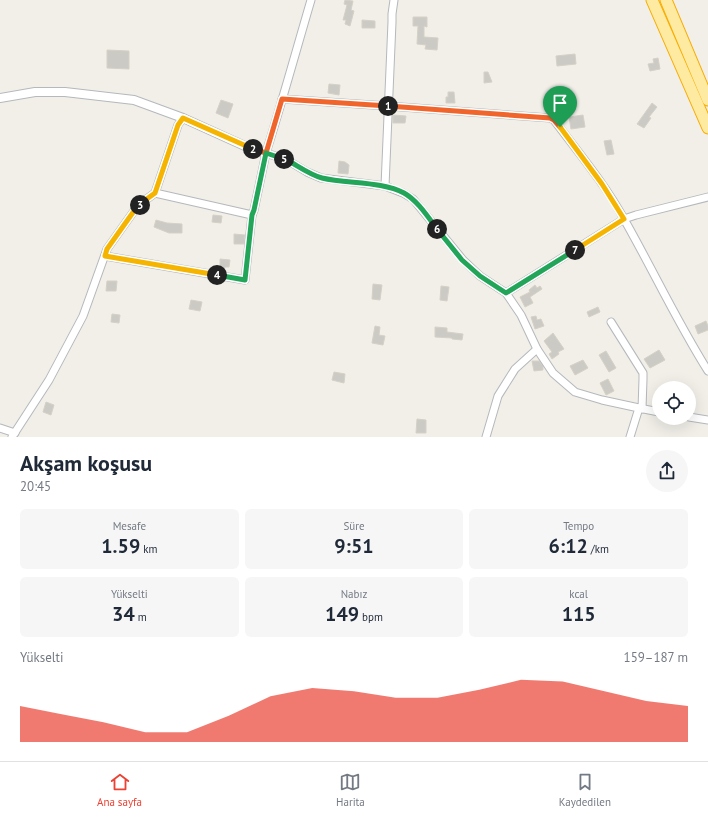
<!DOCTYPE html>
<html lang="tr">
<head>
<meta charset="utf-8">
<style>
  body { margin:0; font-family:"PT Sans",sans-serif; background:#f6f6f7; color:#1f2937; height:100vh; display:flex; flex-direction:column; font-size:15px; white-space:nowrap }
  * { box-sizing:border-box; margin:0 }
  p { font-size:13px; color:#747a83 }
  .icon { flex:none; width:22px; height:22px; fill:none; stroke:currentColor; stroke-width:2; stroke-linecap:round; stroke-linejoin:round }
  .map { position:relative; height:437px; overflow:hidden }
  .sheet { display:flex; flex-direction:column; background:#fff; flex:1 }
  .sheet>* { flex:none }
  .tools { position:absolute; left:652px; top:381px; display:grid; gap:8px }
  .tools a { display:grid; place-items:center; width:44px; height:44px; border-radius:50%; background:#fff; box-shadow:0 4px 16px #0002; font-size:20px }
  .pin { position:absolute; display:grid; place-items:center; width:34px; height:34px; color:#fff; margin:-41px -17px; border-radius:50% 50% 50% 0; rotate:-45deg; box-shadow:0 0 4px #0007 }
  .pin .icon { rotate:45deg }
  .km { position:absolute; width:20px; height:20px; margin:-10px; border-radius:50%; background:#222; color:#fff; font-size:11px; line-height:20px; text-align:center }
  .round { display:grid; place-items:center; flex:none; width:42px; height:42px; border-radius:21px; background:#f6f6f7 }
  .summary { display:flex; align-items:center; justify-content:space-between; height:68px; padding:0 20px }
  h1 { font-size:22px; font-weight:700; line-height:30px }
  .figures { display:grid; grid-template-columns:repeat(3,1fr); gap:6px; height:68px; padding:4px 20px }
  .figures div { display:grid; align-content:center; border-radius:6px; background:#f6f6f7; text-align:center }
  .figures b { font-size:20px; font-weight:700 }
  .figures small { font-size:11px; font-weight:400 }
  .figures p { font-size:11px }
  .chart { height:112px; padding:8px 20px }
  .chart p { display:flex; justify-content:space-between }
  .chart svg { width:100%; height:72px; margin-top:4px; fill:#ea4335; opacity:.7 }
  .tabs { display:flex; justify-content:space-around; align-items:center; height:56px; border-top:1px solid #e0e1e3; background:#fff; font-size:11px; color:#747a83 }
  .tabs a { display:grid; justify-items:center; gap:2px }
  .tabs .current { color:#ea4335 }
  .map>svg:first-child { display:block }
</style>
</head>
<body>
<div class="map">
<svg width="708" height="437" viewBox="0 0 708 437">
  <rect width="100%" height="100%" fill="#f1efe8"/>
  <g fill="#cccac5" stroke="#d6d1c6">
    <polygon points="345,0 353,1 351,10 354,11 350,26 345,24 346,20 343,20 347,5 344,4"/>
    <polygon points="413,17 427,17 427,27 424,26 424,37 438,38 437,50 425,49 426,45 417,44 418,26 413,26"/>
    <polygon points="362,20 375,21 375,28 362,28"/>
    <polygon points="107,50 129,51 129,69 107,68"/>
    <polygon points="575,54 576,64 557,66 556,56"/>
    <polygon points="658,58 660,69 650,71 648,64 654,63 653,59"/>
    <polygon points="484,72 488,72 492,82 484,83"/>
    <polygon points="329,84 340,85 339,95 328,93"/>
    <polygon points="448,92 454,92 455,103 446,103 446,97 448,97"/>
    <polygon points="221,100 233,104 228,118 216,113"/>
    <polygon points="652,103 657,107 649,117 651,118 644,128 637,124"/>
    <polygon points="393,115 406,116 405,123 393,123"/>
    <polygon points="583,115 585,127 571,129 569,117"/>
    <polygon points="611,140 614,154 607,155 604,141"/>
    <polygon points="339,161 345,162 349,165 348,174 338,173"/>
    <polygon points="213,215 222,216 221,223 212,222"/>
    <polygon points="156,220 167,223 182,224 182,233 169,233 154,227"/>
    <polygon points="234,234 245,235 244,244 234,244"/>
    <polygon points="220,259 230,260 229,267 225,267 225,268 220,268"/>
    <polygon points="107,281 117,281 116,291 106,291"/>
    <polygon points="373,284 382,285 380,300 372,299"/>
    <polygon points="535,285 537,288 540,286 542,289 530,297 533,303 525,307 520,297 530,292 529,290"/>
    <polygon points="441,286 449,287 447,301 440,300"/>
    <polygon points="191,300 202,302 200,311 189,309"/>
    <polygon points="598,307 600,312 589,317 587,312"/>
    <polygon points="112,314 120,315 119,323 111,322"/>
    <polygon points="536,316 537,320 541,319 544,326 535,329 531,317"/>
    <polygon points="706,321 708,326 708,330 698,334 695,326"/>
    <polygon points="375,326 380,327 379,335 385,336 383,345 372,343"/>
    <polygon points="435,327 447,328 447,332 463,334 462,340 452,339 452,338 435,337"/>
    <polygon points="553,333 564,349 558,352 559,354 552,359 549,354 552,352 544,341"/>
    <polygon points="659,350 665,360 650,368 644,359"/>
    <polygon points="606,351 616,368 609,372 599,355"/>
    <polygon points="583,360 588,368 575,375 570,366"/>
    <polygon points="532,361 539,361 543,366 543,370 534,371"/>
    <polygon points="334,372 345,374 344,383 332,380"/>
    <polygon points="608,379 614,391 606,395 600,383"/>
    <polygon points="46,402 54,405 51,415 43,412"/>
    <polygon points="417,419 426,420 426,433 416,433"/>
  </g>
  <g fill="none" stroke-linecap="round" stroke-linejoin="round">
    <defs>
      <g id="minor">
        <path d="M282 99 388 106 550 118 554 120C578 152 605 184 624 219 653 270 677 322 708 371"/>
        <path d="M266 153C282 102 296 51 311 0"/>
        <polyline points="385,186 392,22 392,14 394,0"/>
        <polyline points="155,193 252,215"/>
        <polyline points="105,256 245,280 252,215 254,210 266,153 287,160 307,172 321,178 385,186 403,193 413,199 463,260 480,276 506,293 521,315 537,349 553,373 575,392 602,400 639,408 659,412"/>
        <polyline points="506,293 624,219 636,215 708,197"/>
        <polyline points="611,322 643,373 643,379 642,409"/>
        <polyline points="689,417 708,420"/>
        <polyline points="0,428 15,433"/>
        <polyline points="12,437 49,380 83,316 107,249 134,211 144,201 155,193 178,125 183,118"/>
        <polyline points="486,437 498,396 515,369 537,349"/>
        <polyline points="630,437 639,408"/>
      </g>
      <polyline id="tertiary" points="0,98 35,92 65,92 134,100 183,118 247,147 266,153"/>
      <g id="trunk">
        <polyline points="652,0 708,128"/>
        <polyline points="666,0 708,100"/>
      </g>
    </defs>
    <use href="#minor" stroke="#b5b8bc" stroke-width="9"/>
    <use href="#tertiary" stroke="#b5b8bc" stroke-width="10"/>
    <use href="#trunk" stroke="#f9ab00" stroke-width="13"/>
    <use href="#minor" stroke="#fff" stroke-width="7"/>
    <use href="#tertiary" stroke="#fff" stroke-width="8"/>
    <use href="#trunk" stroke="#feeaa1" stroke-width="11"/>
  </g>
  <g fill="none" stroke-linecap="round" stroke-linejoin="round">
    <defs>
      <polyline id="split-1" points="388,106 550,118 554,120 560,127"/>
      <polyline id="split-2" points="253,149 266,153 282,99 388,106"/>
      <polyline id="split-3" points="140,205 144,201 155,193 178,125 183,118 253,149"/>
      <polyline id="split-4" points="140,205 134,211 107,249 105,256 217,275"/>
      <polyline id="split-5" points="217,275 245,280 252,215 254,210 266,153 284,159"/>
      <path id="split-6" d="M284 159 287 160C298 166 310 175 322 178 347 184 382 181 404 193 417 200 428 217 437 229"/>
      <polyline id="split-7" points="437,229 462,260 480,276 506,293 575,250"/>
      <polyline id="split-8" points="560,127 602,184 624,219 575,250"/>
    </defs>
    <use href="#split-1" stroke="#fff" stroke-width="8"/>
    <use href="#split-2" stroke="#fff" stroke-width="8"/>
    <use href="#split-3" stroke="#fff" stroke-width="8"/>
    <use href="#split-4" stroke="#fff" stroke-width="8"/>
    <use href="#split-5" stroke="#fff" stroke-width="8"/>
    <use href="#split-6" stroke="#fff" stroke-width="8"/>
    <use href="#split-7" stroke="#fff" stroke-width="8"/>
    <use href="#split-8" stroke="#fff" stroke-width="8"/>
    <use href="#split-1" stroke="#f0652b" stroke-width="5"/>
    <use href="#split-2" stroke="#f0652b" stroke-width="5"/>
    <use href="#split-3" stroke="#f5b400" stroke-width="5"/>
    <use href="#split-4" stroke="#f5b400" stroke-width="5"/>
    <use href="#split-5" stroke="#22a559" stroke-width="5"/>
    <use href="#split-6" stroke="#22a559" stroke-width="5"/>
    <use href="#split-7" stroke="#22a559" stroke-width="5"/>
    <use href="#split-8" stroke="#f5b400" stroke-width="5"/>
  </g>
</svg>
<div class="tools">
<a><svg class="icon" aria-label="locate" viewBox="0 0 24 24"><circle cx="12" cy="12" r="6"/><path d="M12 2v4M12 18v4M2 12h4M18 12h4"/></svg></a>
</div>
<div class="pin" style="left:560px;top:127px;background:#1e9e55"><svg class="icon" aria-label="arrive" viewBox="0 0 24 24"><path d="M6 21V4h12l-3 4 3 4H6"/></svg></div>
<b class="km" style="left:388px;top:106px">1</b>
<b class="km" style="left:253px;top:149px">2</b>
<b class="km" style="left:140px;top:205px">3</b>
<b class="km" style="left:217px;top:275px">4</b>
<b class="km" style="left:284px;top:159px">5</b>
<b class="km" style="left:437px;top:229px">6</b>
<b class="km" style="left:575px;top:250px">7</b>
</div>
<section class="sheet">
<div class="summary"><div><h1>Akşam koşusu</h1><p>20:45</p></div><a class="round"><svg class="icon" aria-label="share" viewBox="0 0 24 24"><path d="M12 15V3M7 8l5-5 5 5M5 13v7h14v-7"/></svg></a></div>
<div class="figures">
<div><p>Mesafe</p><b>1.59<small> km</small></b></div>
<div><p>Süre</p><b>9:51</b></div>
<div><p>Tempo</p><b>6:12<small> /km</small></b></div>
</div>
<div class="figures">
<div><p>Yükselti</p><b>34<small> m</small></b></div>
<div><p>Nabız</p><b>149<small> bpm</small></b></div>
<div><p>kcal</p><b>115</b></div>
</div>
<div class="chart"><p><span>Yükselti</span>159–187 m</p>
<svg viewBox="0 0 160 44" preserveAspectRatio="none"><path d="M0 44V22L10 27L20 32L30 38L40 38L50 28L60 16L70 11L80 13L90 17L100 17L110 12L120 6L130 7L140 13L150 19L160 22V44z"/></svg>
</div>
</section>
<nav class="tabs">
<a class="current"><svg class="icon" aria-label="home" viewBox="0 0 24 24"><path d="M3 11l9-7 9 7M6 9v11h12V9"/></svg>Ana sayfa</a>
<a><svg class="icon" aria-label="map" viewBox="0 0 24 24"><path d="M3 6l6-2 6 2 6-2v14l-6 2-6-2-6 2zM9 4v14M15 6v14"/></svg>Harita</a>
<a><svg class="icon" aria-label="saved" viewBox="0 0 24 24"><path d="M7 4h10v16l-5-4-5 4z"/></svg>Kaydedilen</a>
</nav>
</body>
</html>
